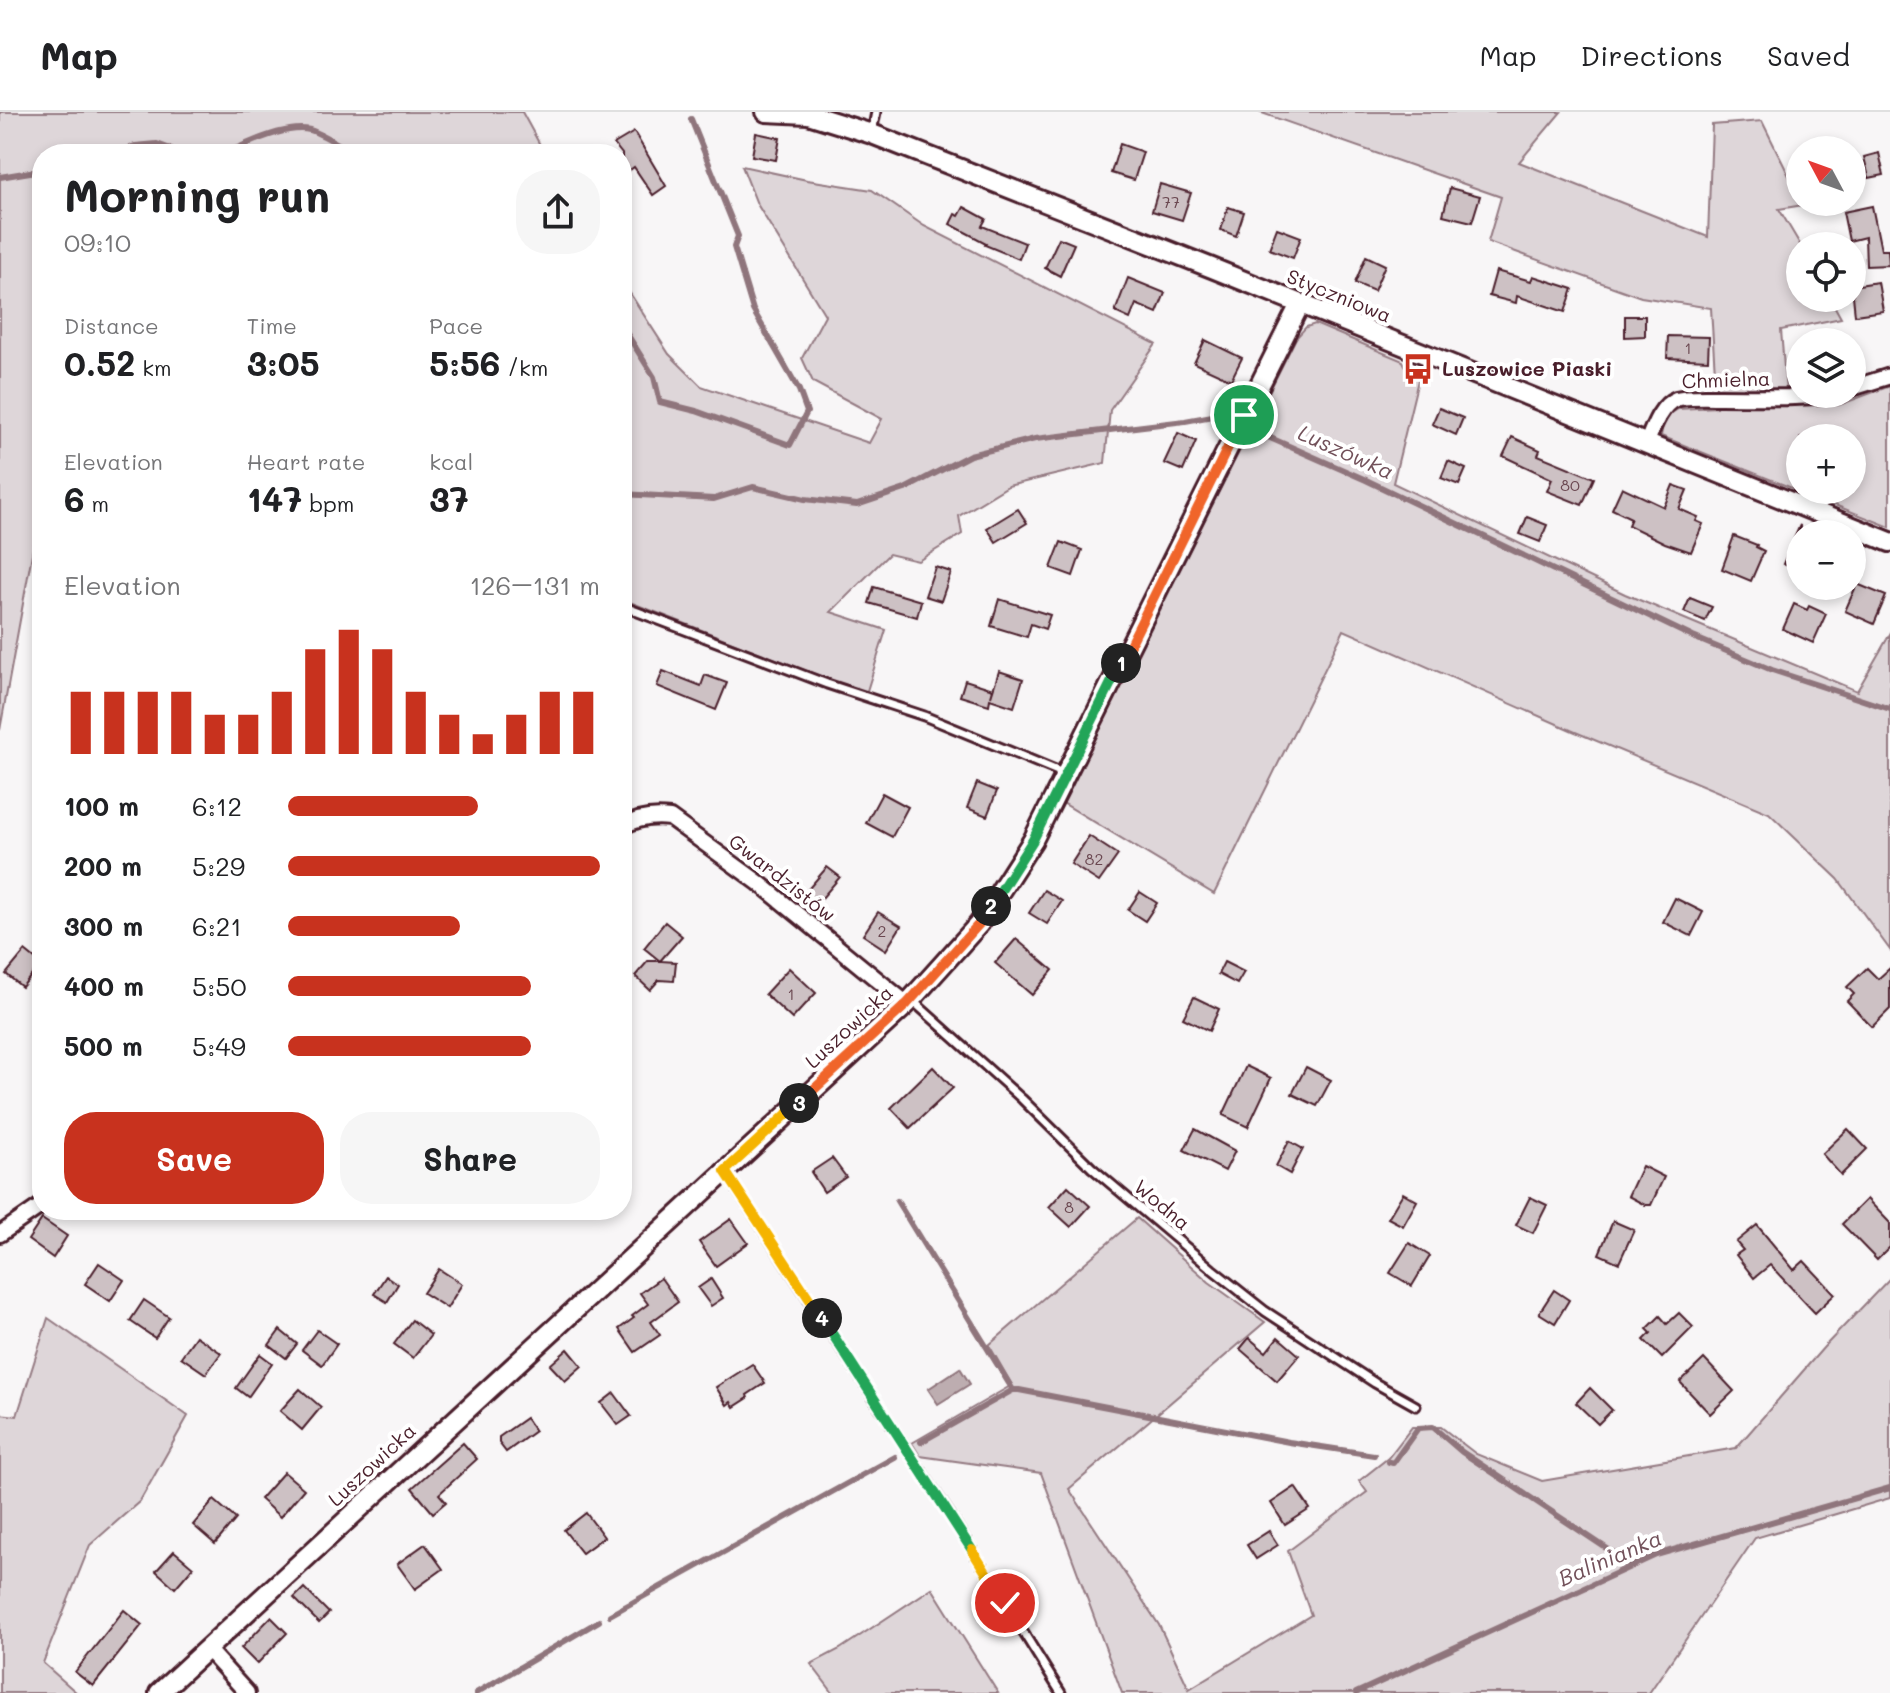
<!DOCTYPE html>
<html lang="en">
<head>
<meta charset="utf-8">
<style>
  body { margin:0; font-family:Mali,sans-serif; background:#f6f6f6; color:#202124; height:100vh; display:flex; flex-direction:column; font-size:30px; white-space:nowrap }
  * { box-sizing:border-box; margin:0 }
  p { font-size:26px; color:#757577 }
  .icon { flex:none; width:44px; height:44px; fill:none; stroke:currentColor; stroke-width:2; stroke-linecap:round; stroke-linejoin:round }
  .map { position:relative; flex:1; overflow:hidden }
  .panel { position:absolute; left:32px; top:32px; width:600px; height:1076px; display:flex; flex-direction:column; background:#fff; border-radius:32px; box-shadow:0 4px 12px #0003 }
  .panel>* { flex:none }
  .needle { width:52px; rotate:311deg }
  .controls { position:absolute; left:1786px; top:24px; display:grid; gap:16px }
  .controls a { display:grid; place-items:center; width:80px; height:80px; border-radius:50%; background:#fff; box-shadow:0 4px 12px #0003; font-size:40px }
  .pin { position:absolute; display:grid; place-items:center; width:68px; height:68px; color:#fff; margin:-34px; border:4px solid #fff; border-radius:50%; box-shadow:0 2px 8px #0007 }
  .km { position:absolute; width:40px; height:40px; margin:-20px; border-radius:50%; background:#222; color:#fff; font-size:22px; line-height:40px; text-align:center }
  .round { display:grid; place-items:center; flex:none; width:84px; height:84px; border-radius:32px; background:#f6f6f6 }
  .headline { display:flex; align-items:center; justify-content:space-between; height:136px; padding:0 32px }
  h1 { font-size:44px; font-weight:700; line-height:60px }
  .stats { display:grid; grid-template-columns:repeat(3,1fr); gap:12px; height:136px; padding:8px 32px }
  .stats div { display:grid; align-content:center }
  .stats b { font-size:34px; font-weight:700 }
  .stats small { font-size:22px; font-weight:400 }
  .stats p { font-size:22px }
  .chart { height:224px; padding:16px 32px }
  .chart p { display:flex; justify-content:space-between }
  .chart svg { width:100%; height:144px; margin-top:8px; stroke:#c8321e; stroke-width:6 }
  .cta { display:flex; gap:16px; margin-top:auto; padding:16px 32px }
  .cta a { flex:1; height:92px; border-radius:32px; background:#c8321e; color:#fff; font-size:32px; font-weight:700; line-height:92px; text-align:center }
  .cta a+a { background:#f6f6f6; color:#202124 }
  ul { padding:0 32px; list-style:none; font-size:26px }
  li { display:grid; grid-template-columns:128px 96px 1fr; align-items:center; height:60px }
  li i { height:20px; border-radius:10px; background:#c8321e }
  header { display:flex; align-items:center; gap:48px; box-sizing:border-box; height:112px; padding:0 40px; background:#fff; border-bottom:2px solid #e0e0e0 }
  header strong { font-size:38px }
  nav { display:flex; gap:44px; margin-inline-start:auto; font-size:28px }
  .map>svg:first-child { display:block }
</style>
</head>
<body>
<header>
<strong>Map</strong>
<nav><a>Map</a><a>Directions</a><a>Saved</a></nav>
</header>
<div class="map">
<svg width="1890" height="1581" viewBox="0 0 1890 1581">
  <rect width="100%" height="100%" fill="#f8f6f7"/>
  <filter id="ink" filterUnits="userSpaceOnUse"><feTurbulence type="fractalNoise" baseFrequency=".0125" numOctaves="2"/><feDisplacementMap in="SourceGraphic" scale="16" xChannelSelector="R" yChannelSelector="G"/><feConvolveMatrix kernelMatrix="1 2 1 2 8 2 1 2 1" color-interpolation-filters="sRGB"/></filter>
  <g filter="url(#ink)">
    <g fill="#ded6d9" stroke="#947a82" stroke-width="2" fill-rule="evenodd">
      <polygon points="0,0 522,0 545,42 42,42 42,397 34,431 0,618"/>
      <path d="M1259 0H1561L1519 50 1708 125 1712 13 1762 9 1800 86V90L1803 93 1779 97 1801 134 1800 186H1830L1841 206 1781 218 1787 293H1839L1890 274V415L1661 324 1664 306 1678 297 1717 295 1711 196 1641 185 1488 130 1501 85ZM1800 326H1852V378H1800Z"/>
      <polygon points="742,54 807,68 872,78 924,114 1156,232 1110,298 1105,351 1008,374 959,404 962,422 918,449 889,442 831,500 886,518 866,582 622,487 622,169 669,242 701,274 869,331 882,307 813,270 802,246 825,203 757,92"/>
      <polygon points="1315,212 1403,249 1407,257 1419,264 1393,371 1625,482 1857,579 1890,522 1890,838 1838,767 1769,701 1573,619 1344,518 1214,782 1063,691 1296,226 1306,215"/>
      <polygon points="1137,1106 1209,1170 1265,1210 1069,1377 1159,1513 1189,1577 1311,1503 1288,1439 1367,1380 1359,1369 1388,1346 1412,1315 1441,1315 1476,1342 1542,1369 1736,1336 1824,1235 1890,1166 1890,1386 1755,1426 1649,1581 1122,1581 1041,1361 920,1344 912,1331 1012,1273 989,1233"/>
      <polygon points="48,1206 188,1304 140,1389 90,1433 43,1551 77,1581 0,1581 0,1302 17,1304"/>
      <polygon points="932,1476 998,1581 833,1581 811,1552 840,1537"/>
    </g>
    <polygon fill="#bdadb0" stroke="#8f747b" stroke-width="2" points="960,1256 970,1272 938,1292 928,1277"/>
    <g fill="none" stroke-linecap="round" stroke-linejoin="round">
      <g stroke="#8f747b" stroke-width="6">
        <polyline points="115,42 135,34 157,32 184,42"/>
        <path d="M225 42C245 32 287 12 310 18 325 23 341 34 355 42"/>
        <polyline points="0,65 42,58"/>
        <polyline points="622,214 654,265 660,290 696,299 790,333 807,300 799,278 753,198 734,135 738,124 691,7"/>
        <polyline points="622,382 714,387 753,375 805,387 857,393 905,377 970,343 1035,327 1185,309 1218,303 1366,368 1693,525 1772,558 1890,597"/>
        <polyline points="897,1089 1013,1278"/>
        <polyline points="921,1330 1013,1278 1019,1278 1289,1330 1374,1343"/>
        <polyline points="1389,1350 1393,1351 1418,1316 1433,1315 1462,1340 1633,1454"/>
        <polyline points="610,1503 895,1345"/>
        <polyline points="476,1581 599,1509"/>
        <polyline points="1356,1581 1656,1443 1890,1376"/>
      </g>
    </g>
    <g fill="#cdc1c4" stroke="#4a1f2b" stroke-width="2">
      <polygon points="634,20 666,74 653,83 634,55 622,64 622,42 614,32"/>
      <polygon points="756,21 780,26 776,48 752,44"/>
      <polygon points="1120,32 1143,40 1134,68 1111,61"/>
      <polygon points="1879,41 1884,63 1869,66 1864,45"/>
      <polygon points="1160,72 1191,81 1182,108 1152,99"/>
      <polygon points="1450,76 1480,84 1472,110 1443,103"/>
      <polygon points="1872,94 1881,138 1888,138 1889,153 1866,154 1865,125 1849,129 1843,100"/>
      <polygon points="964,95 986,107 982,114 1025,131 1019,147 985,133 986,131 950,112 955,102 959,104"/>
      <polygon points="1228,95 1244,100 1236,124 1221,118"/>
      <polygon points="1277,116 1301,125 1293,146 1269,137"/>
      <polygon points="1059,126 1074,132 1060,164 1045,156"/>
      <polygon points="1366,144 1385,153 1374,179 1355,171"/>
      <polygon points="1496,159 1531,169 1533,164 1573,177 1565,200 1517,184 1516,191 1489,184"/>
      <polygon points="1128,166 1165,181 1157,201 1136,192 1130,207 1115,200"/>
      <polygon points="1878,170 1883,199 1855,203 1852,174"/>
      <polygon points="1625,204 1645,204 1645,224 1625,225"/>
      <polygon points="1668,224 1709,225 1708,248 1667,246"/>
      <polygon points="1205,228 1242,246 1231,268 1194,251"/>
      <polygon points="1439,296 1463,306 1456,323 1432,312"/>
      <polygon points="1178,321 1196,329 1183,359 1164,351"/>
      <polygon points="1512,325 1540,338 1538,343 1594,366 1582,393 1547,379 1552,367 1503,344"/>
      <polygon points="1448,349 1466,357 1459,373 1441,366"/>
      <polygon points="1673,373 1687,378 1679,397 1698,405 1696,409 1703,412 1691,440 1665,431 1628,413 1631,406 1612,397 1622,375 1664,395"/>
      <polygon points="1018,397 1027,411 996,430 987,416"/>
      <polygon points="1527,405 1547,413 1540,430 1520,422"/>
      <polygon points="1800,413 1800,459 1783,452"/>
      <polygon points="1734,424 1757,433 1756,435 1764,439 1751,469 1722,457"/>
      <polygon points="1061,430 1082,438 1073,464 1051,456"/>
      <polygon points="935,455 951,460 941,489 925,484"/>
      <polygon points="1857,472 1886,484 1874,512 1845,499"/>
      <polygon points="874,475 921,489 917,505 869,491"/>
      <polygon points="1690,486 1712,495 1705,509 1684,500"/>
      <polygon points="999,487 1050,503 1045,517 1031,512 1027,525 991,514"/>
      <polygon points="1794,492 1807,498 1809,494 1826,502 1813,531 1783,517"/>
      <polygon points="663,559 701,574 705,563 727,571 716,598 657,574"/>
      <polygon points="999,559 1023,567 1014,595 990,587 989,593 960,584 965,568 993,577 991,584"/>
      <polygon points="977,671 997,679 987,704 967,696"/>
      <polygon points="882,681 908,695 892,725 866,711"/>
      <polygon points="1089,724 1118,743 1099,770 1071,752"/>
      <polygon points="827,755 840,765 816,793 804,782"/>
      <polygon points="1044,778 1062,789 1047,812 1029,801"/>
      <polygon points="1140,780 1157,791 1145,809 1128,798"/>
      <polygon points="1675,786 1703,800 1691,824 1663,810"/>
      <polygon points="878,800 901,814 886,838 863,823"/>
      <polygon points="665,810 682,824 660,849 676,850 674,869 659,868 650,878 635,864 648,849 660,849 644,836"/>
      <polygon points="1016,827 1053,858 1032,883 995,851"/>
      <polygon points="25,839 41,852 22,875 6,862"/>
      <polygon points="1224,850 1244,860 1237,872 1218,862"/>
      <polygon points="789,856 816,881 792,907 765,882"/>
      <polygon points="1867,856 1878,867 1890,856 1890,897 1872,915 1847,889 1854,882 1847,875"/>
      <polygon points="1194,885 1219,897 1209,919 1183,906"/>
      <polygon points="1246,954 1271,966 1248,1015 1223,1003"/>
      <polygon points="933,955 953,976 910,1016 891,996"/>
      <polygon points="1306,955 1331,968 1317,994 1292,982"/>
      <polygon points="1195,1017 1235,1039 1225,1059 1184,1038"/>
      <polygon points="1848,1017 1867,1037 1841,1063 1822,1042"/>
      <polygon points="1289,1029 1303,1037 1290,1062 1276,1054"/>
      <polygon points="832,1046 846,1065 824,1080 811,1060"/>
      <polygon points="1642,1054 1664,1065 1651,1093 1645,1093 1628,1084"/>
      <polygon points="1068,1074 1090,1094 1071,1115 1049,1095"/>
      <polygon points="1403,1081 1417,1089 1403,1114 1388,1106"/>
      <polygon points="1530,1085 1547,1093 1533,1121 1516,1113"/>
      <polygon points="1867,1087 1890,1111 1890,1135 1877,1148 1842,1112"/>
      <polygon points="42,1107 67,1124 53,1146 28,1128"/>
      <polygon points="731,1107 748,1131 716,1154 699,1130"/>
      <polygon points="1613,1109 1634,1118 1619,1151 1599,1142"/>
      <polygon points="1757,1113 1794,1158 1804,1149 1835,1182 1815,1201 1770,1153 1754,1166 1736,1143 1743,1138 1736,1130"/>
      <polygon points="1409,1131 1430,1144 1412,1174 1390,1161"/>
      <polygon points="99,1151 124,1168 110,1189 85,1172"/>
      <polygon points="439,1157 462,1172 447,1196 423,1181"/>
      <polygon points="386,1164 398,1172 387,1190 374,1182"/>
      <polygon points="661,1166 678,1190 651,1210 660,1223 635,1240 619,1217 634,1206 632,1204 648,1192 640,1181"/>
      <polygon points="711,1167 723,1186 711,1194 698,1176"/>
      <polygon points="1554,1178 1569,1188 1555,1211 1539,1201"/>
      <polygon points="144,1188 169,1205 155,1226 130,1209"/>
      <polygon points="1679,1201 1693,1215 1662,1246 1644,1228 1651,1221 1647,1217 1660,1204 1667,1212"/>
      <polygon points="412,1208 431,1223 413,1246 394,1232"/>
      <polygon points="280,1218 297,1232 286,1246 269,1233"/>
      <polygon points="317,1218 337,1232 322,1253 302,1238"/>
      <polygon points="196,1224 221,1241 206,1262 181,1245"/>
      <polygon points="1278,1225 1299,1243 1277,1269 1240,1237 1249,1226 1266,1240"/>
      <polygon points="568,1237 582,1254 565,1269 550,1253"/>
      <polygon points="260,1242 272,1251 248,1285 236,1276"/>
      <polygon points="1704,1247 1734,1279 1710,1302 1680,1270"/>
      <polygon points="752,1252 765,1271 747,1283 748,1286 734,1295 731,1290 727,1293 716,1275"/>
      <polygon points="1590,1276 1612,1298 1598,1312 1576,1291"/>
      <polygon points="300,1277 321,1295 302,1318 280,1299"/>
      <polygon points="614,1281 631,1304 618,1313 601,1291"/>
      <polygon points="526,1306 535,1319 506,1340 499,1331 499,1325"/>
      <polygon points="463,1331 477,1347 439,1382 446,1390 433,1401 412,1376"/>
      <polygon points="284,1360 304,1377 280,1405 260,1387"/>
      <polygon points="1295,1375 1310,1397 1285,1413 1271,1391"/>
      <polygon points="214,1388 236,1407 215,1432 193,1413"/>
      <polygon points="586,1401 604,1425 582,1441 564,1418"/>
      <polygon points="1269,1419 1278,1433 1256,1447 1247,1433"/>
      <polygon points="425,1432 443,1457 415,1477 397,1452"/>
      <polygon points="174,1439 193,1455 175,1476 156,1459"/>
      <polygon points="304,1476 329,1501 319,1511 294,1486"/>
      <polygon points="124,1498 142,1513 93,1574 75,1560"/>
      <polygon points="271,1505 287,1521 257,1552 241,1536"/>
    </g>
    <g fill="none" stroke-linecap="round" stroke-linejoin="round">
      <defs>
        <g id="service">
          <polyline points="872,20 876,0"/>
          <polyline points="622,494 827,572 924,604 1065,662"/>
          <polyline points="913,889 1022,987 1092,1056 1212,1157 1265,1199 1375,1271 1416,1294"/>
          <polyline points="726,1061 949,1401 1061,1581"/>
        </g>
        <g id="minor">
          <polyline points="1852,276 1890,264"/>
          <path d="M1646 333C1652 318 1660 293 1676 287 1685 284 1710 285 1720 285 1757 285 1794 287 1831 282"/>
          <path d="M622 715C637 706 653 704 670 706L759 771 907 892"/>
          <polyline points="0,1122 42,1093"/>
          <polyline points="207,1537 247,1581"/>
        </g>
        <g id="tertiary">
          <polyline points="766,0 808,2 872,22 1212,156 1890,430"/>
          <polyline points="159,1581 907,892 979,812 1033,728 1300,192"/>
        </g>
      </defs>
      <use href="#service" stroke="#4a1f2b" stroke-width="13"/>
      <use href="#minor" stroke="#4a1f2b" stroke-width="20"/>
      <use href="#tertiary" stroke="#4a1f2b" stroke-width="24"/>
      <use href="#service" stroke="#fff" stroke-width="7"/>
      <use href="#minor" stroke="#fff" stroke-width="14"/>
      <use href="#tertiary" stroke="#fff" stroke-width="18"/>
    </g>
  </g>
  <g fill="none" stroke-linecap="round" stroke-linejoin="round" filter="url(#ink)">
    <defs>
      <polyline id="split-1" points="1121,551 1244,303"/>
      <polyline id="split-2" points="991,794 1033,728 1121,551"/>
      <polyline id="split-3" points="799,991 907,892 979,812 991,794"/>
      <polyline id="split-4" points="799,991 725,1059 822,1206"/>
      <polyline id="split-5" points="822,1206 972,1438"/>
      <polyline id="split-6" points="972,1438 1005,1491"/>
    </defs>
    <use href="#split-1" stroke="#fff" stroke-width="16"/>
    <use href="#split-2" stroke="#fff" stroke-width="16"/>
    <use href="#split-3" stroke="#fff" stroke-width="16"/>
    <use href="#split-4" stroke="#fff" stroke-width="16"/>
    <use href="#split-5" stroke="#fff" stroke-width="16"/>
    <use href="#split-6" stroke="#fff" stroke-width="16"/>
    <use href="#split-1" stroke="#f0652b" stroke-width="10"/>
    <use href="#split-2" stroke="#22a559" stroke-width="10"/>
    <use href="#split-3" stroke="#f0652b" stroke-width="10"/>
    <use href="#split-4" stroke="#f5b400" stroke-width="10"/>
    <use href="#split-5" stroke="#22a559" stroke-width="10"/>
    <use href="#split-6" stroke="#f5b400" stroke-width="10"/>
  </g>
  <defs>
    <symbol id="bus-bare" viewBox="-9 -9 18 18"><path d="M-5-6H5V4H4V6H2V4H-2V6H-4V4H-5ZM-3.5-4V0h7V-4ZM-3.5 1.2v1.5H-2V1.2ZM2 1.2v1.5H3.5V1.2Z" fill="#c8321e" stroke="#fff" stroke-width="2.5" paint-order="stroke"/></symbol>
  </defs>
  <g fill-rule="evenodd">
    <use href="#bus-bare" x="1396" y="235" width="44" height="44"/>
  </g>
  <g text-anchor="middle" stroke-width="8" stroke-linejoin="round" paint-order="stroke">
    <g font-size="16" fill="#6b4851">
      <text x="1171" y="96">77</text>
      <text x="1688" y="242">1</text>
      <text x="1570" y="379">80</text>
      <text x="1094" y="753">82</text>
      <text x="882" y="825">2</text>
      <text x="791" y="888">1</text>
      <text x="1069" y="1101">8</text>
    </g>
    <g font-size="20" fill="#4a1f2b" stroke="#fff">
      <text transform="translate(1339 184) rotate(22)" y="7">Styczniowa</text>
      <text transform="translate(1726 268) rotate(-2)" y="7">Chmielna</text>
      <text transform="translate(782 766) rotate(38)" y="7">Gwardzistów</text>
      <text transform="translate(849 915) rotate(-43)" y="7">Luszowicka</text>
      <text transform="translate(1162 1093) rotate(40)" y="7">Wodna</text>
      <text transform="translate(372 1353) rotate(-43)" y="7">Luszowicka</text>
    </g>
    <g font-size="20" font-weight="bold" fill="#4a1f2b" stroke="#fff" text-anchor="start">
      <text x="1442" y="264">Luszowice Piaski</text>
    </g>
    <g font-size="22" font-style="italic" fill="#72515a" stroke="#fff">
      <text transform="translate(1346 340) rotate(24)" y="8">Luszówka</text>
      <text transform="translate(1610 1446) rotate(-23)" y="8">Balinianka</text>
    </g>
  </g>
</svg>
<div class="controls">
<a><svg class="needle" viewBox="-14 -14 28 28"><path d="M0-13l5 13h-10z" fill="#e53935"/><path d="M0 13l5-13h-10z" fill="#757577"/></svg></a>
<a><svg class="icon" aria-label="locate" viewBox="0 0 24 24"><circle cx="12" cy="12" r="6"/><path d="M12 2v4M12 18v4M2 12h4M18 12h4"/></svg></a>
<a><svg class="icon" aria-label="layers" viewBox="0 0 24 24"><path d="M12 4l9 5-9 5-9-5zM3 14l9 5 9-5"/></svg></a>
<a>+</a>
<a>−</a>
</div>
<div class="pin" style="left:1244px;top:303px;background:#1e9e55"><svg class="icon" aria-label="arrive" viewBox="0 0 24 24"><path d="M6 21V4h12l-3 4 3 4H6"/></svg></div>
<div class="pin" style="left:1005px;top:1491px;background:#d93025"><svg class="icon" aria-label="check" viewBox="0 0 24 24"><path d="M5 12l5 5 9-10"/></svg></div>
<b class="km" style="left:1121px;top:551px">1</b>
<b class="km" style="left:991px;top:794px">2</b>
<b class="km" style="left:799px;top:991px">3</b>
<b class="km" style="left:822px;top:1206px">4</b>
<section class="panel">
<div class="headline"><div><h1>Morning run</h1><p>09:10</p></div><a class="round"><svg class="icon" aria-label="share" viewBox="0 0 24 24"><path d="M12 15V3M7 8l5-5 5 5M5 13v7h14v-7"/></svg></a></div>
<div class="stats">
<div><p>Distance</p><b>0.52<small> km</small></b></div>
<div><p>Time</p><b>3:05</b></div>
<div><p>Pace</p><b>5:56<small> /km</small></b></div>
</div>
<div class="stats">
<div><p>Elevation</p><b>6<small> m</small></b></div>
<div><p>Heart rate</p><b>147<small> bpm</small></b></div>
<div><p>kcal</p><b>37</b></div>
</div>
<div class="chart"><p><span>Elevation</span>126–131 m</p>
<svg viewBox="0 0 160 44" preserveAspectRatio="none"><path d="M5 44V25M15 44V25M25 44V25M35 44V25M45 44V32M55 44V32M65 44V25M75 44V12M85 44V6M95 44V12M105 44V25M115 44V32M125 44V38M135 44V32M145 44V25M155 44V25"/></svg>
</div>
<ul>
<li><b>100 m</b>6:12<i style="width:61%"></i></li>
<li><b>200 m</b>5:29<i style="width:100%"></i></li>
<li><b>300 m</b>6:21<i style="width:55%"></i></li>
<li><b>400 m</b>5:50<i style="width:78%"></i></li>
<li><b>500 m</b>5:49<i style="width:78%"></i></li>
</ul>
<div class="cta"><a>Save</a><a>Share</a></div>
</section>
</div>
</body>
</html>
